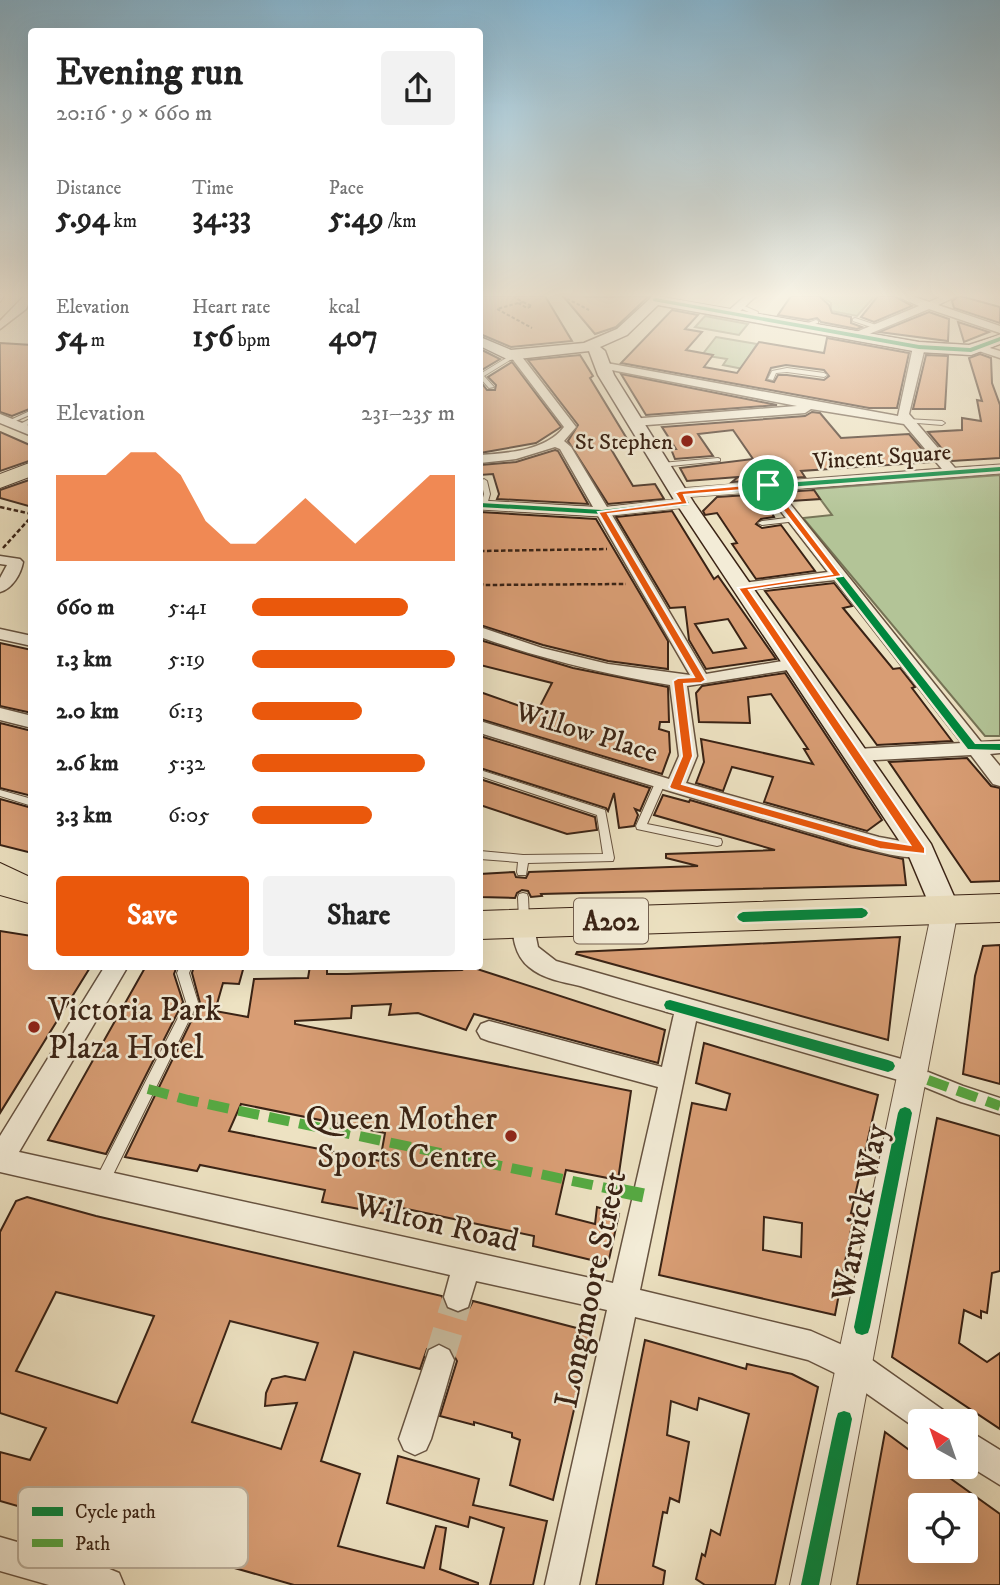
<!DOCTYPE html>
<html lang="en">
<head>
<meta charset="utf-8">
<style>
  body { margin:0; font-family:"IM FELL DW Pica",serif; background:#f2f2f2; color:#222; height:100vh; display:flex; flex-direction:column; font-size:26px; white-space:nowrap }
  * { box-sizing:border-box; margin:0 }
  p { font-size:23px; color:#767676 }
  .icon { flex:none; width:38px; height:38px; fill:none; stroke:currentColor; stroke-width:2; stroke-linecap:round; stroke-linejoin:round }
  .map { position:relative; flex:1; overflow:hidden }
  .drawer { position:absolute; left:28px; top:28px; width:455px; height:942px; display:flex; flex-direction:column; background:#fff; border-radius:7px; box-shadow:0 7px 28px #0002 }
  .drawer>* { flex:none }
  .needle { width:46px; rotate:320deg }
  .buttons { position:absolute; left:908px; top:1409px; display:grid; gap:14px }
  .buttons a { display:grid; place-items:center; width:70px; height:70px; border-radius:7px; background:#fff; box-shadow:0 7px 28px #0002; font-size:35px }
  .pin { position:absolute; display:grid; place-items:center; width:60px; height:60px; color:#fff; margin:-30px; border:4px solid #fff; border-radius:50%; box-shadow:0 2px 7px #0007 }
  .round { display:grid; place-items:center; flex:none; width:74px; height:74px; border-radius:7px; background:#f2f2f2 }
  .overview { display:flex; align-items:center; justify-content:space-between; height:119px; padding:0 28px }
  h1 { font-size:38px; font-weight:800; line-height:52px }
  .metrics { display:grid; grid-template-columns:repeat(3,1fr); gap:10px; height:119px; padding:7px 28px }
  .metrics div { display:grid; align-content:center }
  .metrics b { font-size:30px; font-weight:800 }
  .metrics small { font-size:19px; font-weight:400 }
  .metrics p { font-size:19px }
  .chart { height:196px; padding:14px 28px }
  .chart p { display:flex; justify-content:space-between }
  .chart svg { width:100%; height:126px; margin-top:7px; fill:#ea580c; opacity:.7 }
  .primary-button { display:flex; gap:14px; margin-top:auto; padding:14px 28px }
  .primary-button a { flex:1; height:80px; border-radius:7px; background:#ea580c; color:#fff; font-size:28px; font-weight:800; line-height:80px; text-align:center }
  .primary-button a+a { background:#f2f2f2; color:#222 }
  ul { padding:0 28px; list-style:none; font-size:23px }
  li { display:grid; grid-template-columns:112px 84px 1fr; align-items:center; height:52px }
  li i { height:18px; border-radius:9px; background:#ea580c }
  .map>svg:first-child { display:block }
</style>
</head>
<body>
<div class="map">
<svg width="1000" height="1585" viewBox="0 0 1000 1585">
  <rect width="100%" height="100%" fill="#ede2c2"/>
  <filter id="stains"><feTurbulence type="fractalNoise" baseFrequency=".00286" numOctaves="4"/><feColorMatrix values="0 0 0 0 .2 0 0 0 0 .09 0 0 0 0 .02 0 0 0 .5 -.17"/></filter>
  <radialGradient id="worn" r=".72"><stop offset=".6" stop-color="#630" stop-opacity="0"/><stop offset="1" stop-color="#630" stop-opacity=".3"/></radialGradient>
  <g fill="#b3c497" stroke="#767456" stroke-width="2">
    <polygon points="821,296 875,296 857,316 831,311 831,303"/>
    <polygon points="705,316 748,324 739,335 695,327"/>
    <polygon points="716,337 757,344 746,361 748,370 723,365 727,359 702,355"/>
    <polygon points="1000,475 1000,736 985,736 803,518 832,515 813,489"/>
  </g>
  <g fill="#d89d74" stroke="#3a2315" stroke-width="2" fill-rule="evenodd">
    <polygon points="480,296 545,296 572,341 511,347 480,334"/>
    <polygon points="563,296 598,297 649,296 616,327 595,334"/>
    <polygon points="791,296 819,296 829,305 832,313 851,317 851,323 862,327 857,329 821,322 817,318 808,320 778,315"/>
    <polygon points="878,296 894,296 912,306 874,322 861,317"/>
    <polygon points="960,296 1000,307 1000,323 954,308 952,301"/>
    <path d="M672 310 698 315 685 329 702 332 686 350 713 355 704 367 737 373 759 342 824 353 827 338 909 353 897 408H869L621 363ZM786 365 824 370 829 376 824 380 787 375H778L774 382 766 380 771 368Z"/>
    <polygon points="929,312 949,319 948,341 879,332"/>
    <polygon points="958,322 989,332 964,342"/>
    <polygon points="0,343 32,345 32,408 12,416 0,412"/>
    <polygon points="480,349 500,359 480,371"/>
    <polygon points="980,354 991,358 992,383 1000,405 1000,458 952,461 928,432 962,430 962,418 981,421 977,400 982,401 969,358"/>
    <polygon points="580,355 593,376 590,378 632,447 611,449 633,486 655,484 664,499 608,504 568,441 578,425 528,360"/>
    <polygon points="926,355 948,356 945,409 913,409"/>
    <polygon points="512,362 561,427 536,443 480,453 480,381 487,390 495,390 496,385 488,377"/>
    <polygon points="621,374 777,405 646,415"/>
    <polygon points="812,412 820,413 841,438 909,434 933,462 801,471 805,477 732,482 738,477 687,481 680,468 753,459 733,430 698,434 713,456 675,459 671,449 676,449 662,427 805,416"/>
    <polygon points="0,432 32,446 32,460 0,471"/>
    <polygon points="555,450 558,451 588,504 497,499 499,494 493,474 480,475 480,465 516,462"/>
    <polygon points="32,479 32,507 0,498 0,490"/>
    <polygon points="814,490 820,499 791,501 784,492"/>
    <polygon points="764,494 771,503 767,503 774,517 761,519 756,524 762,528 781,525 815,571 756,579 732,544 737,543 717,513 705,515 703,511 717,497"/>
    <path d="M672 511 714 579 718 576 776 659 706 669 689 640 685 607 670 608 616 517ZM728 619 746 648 713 653 695 624Z"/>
    <polygon points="480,512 596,519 668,641 668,669 608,661 543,645 480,625"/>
    <polygon points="834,583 852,606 843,608 893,669 900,668 915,687 912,688 952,741 877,745 765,591"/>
    <polygon points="480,640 573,668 668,687 669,722 660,722 659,729 669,732 670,752 662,774 480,719 480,692 537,712 552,683 480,665"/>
    <polygon points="0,643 32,650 32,713 0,706"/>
    <polygon points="785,673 882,820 867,831 764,802 773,777 732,767 723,791 696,783 704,762 701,739 813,764 804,749 808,749 771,694 748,697 750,723 699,722 696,693 702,686"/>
    <polygon points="0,723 32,731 32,796 0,788"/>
    <polygon points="480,736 650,788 640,811 635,809 638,815 634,826 619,828 614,793 608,811 606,808 480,768"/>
    <polygon points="967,758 991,786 1000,788 1000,881 971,882 889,762"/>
    <polygon points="480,779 595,817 597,830 567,834 480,805"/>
    <polygon points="663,795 689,802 690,800 851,847 903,859 906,885 541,894 542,896 531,897 528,891 522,890 517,893 515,898 480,897 480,874 514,872 516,877 526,878 529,872 698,866 666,858 666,854 775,850 654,815"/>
    <polygon points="0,799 32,808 32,853 0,845"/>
    <polygon points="0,931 32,936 32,966 91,966 0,1113"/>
    <polygon points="900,937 888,1040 576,954 577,952"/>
    <polygon points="1000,945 1000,1084 963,1074 975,976 983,946"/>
    <polygon points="146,966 177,966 174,974 183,1002 106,1154 48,1140"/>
    <path d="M194 966H244L239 984 223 983 215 1011 248 1017 254 979 308 978 310 966H327V974H347L462 970 468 966 665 1030 658 1063 474 1014 466 1030 418 1013 389 1015 391 1004 352 1006 351 1018 295 1021V1024L631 1091 618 1180 566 1170 556 1214 595 1224 597 1207 619 1214 608 1264 533 1246 534 1236 496 1228 388 1205 386 1214 322 1202 325 1190 200 1165 197 1171 125 1157 200 1003 192 973ZM241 1104 385 1133 380 1161 229 1131Z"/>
    <path d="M704 1043 878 1095 851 1213 854 1214 835 1315 659 1275 692 1103 726 1110 730 1094 696 1083ZM764 1217 802 1223 801 1257 763 1250Z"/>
    <polygon points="937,1118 1000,1136 1000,1271 992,1273 987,1313 981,1311 981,1318 964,1310 959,1343 987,1362 1000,1353 1000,1429 892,1357"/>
    <path d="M27 1197 96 1216 442 1296 446 1308 457 1313 469 1309 473 1301 592 1332 553 1500 510 1485 520 1440 512 1437V1433L474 1422V1425L440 1416 457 1361 450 1348 438 1343 427 1349 420 1369 354 1352 321 1461 360 1474 338 1546 424 1568 436 1526 446 1528 440 1569 478 1583V1585H294L0 1501V1452L30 1460 46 1428 0 1413V1232L16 1201ZM56 1292 154 1316 117 1403 16 1371ZM230 1321 318 1343 305 1380 285 1376 272 1379 266 1393 265 1406 297 1403 281 1449 192 1422Z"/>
    <polygon points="645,1340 746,1369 747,1364 792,1374 818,1387 775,1585 705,1585 696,1579 702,1554 705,1556 711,1530 720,1535 749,1414 699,1398 697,1410 671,1401 667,1435 689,1442 679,1502 670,1498 667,1513 663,1512 653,1566 665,1571 663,1585 596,1585"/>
    <path d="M885 1432 920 1458V1466H933L1000 1514V1585H857ZM920 1505H966V1550H920Z"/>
    <polygon points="398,1456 479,1479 473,1505 547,1521 533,1585 490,1585 504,1528 470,1517 468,1527 387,1503"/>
  </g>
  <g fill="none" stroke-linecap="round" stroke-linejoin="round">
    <polyline stroke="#c9bc9f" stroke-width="30" stroke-dasharray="30 15" stroke-linecap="butt" points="439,1360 458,1297"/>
    <defs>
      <g id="service">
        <polygon points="0,296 4,296 0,302"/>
        <polygon points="738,305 742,305 758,312 756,320 751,319 753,314 738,307"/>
        <polygon points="855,318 879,326 880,327 877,329 853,321 853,319"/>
        <polygon points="816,320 818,321 818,323 800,329 797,327"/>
        <polygon points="513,354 518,355 484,376 494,387 489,388 480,378 480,374"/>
        <polygon points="787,368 824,373 827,375 824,377 787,372 776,373 773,380 768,379 772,371"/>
        <polygon points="32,410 32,414 11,423 6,422"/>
        <polygon points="32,418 32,423 19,428 16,426"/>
        <polygon points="907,419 942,421 945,423 942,425 905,422 905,420"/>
        <polygon points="718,458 720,459 720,461 661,467 658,465 661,463"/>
        <polygon points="484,479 487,481 490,494 487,505 484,507 481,505 484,494 481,481"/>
        <polygon points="794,517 797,517 797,521 762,525 758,523 762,521"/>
        <polygon points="480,770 605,810 614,858 613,861 528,863 526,875 518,875 517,872 518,862 480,859 480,851 523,855 603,854 597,815 480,776"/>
        <polygon points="660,780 665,783 647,824 717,838 721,839 722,842 721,845 717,846 637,829 636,826 655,783"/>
        <polygon points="0,790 32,799 32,806 0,796"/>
        <polygon points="523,893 527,894 528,897 529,920 528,923 524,924 520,923 519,920 518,897 519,894"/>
        <polygon points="180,966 192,966 189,973 198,1002 107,1187 102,1188 97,1187 95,1182 97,1177 186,1002 177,973"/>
      </g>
      <polygon id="pedestrian" points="928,1072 963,1086 1000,1098 1000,1114 961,1102 922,1086 919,1080 922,1074"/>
      <g id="minor">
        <polygon points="24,296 32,296 26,309 0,329 0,321"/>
        <polygon points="745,296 756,296 735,316 727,316 727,312"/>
        <polygon points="896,296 912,296 929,302 942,296 957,296 938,305 1000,326 1000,333 929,309 857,339 849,339 849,335 919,306"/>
        <polygon points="919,344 925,347 909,414 955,468 1000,465 1000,473 779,490 981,742 1000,741 1000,753 990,754 1000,766 1000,786 993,784 971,755 857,761 850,759 848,755 850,751 857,749 962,743 835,580 738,591 735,588 743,583 828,572 765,491 679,497 672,493 679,489 942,469 904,424 811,409 805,413 634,426 628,422 630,419 797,406 601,368 595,365 601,362 898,416 913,347"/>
        <polygon points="980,345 1000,351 1000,358 976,350 974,348"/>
        <path d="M511 353H519L576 427 564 441 571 447 607 507 685 499 692 503 685 507 612 515 706 674 794 659 802 664 794 669 687 686 697 756 686 783 879 837 928 846 931 851 928 856C904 864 835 839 808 832 698 800 589 767 480 733V721L669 779 679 756 670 685C605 674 542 659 480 637V627L542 648 608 664 690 675 598 516 480 509V501L593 507 560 449 555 447 516 459 480 463V455C507 453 546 451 564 427L511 357Z"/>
        <polygon points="0,414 32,427 32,436 0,423"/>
        <path d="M0 556 20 559 23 562C21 574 12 589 0 592V578L7 565 0 564Z"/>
        <polygon points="0,629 32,636 32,646 0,639"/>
        <polygon points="0,708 32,716 32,728 0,720"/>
        <path d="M524 915 532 918 538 947 556 961 912 1062 921 1065 924 1073 921 1081 912 1084 696 1021 640 1290 811 1331 865 1355 943 1410 947 1421H920V1431L843 1377 808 1360 635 1317 579 1585H545L607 1310 476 1281 468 1307 458 1311 448 1307 444 1297 450 1275 0 1172V1136L105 966H128L19 1152 613 1283 658 1087 489 1041 481 1038 477 1031 481 1024 489 1021 662 1067 674 1014C643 1005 611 996 580 986 563 982 543 979 529 967 516 957 509 933 516 918Z"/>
        <polygon points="439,1345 449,1350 454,1360 431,1439 426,1450 415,1455 404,1450 399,1439 429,1350"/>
        <polygon points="966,1429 1000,1450 1000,1485 966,1464"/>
        <polygon points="0,1537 107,1568 119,1573 124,1585 49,1585 0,1571"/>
      </g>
      <polygon id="tertiary" points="945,900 954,903 958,910 830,1585 790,1585 932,910 936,903"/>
      <polygon id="secondary" points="653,296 919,342 969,345 1000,335 1000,344 971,355 919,352 658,305 627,335 600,347 605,351 614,375 694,503 931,844 960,910 955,918 945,921 935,918 908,854 676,503 598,375 589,351 509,360 480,346 480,337 511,350 584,343 617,329"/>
      <polygon id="primary" points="32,462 32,476 0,488 0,474"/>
      <g id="trunk">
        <polygon points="0,863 32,878 32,904 0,895"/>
        <polygon points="1000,894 1000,922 480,939 480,911"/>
      </g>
    </defs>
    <use href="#service" stroke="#675340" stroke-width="2"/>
    <use href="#pedestrian" stroke="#675340" stroke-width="3"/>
    <use href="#minor" stroke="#675340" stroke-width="3"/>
    <use href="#tertiary" stroke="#675340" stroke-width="2"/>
    <use href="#secondary" stroke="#3a2315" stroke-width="3"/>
    <use href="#primary" stroke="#3a2315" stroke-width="2"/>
    <use href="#trunk" stroke="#3a2315" stroke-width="2"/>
    <g stroke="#3a2315" stroke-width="2" stroke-dasharray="3.5 2" stroke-linecap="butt">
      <polyline points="513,296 521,301"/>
      <polyline points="562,296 589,310"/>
      <polygon points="523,302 532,306 527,308 518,303"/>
      <polyline points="518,303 497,309 532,328"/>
    </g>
    <g stroke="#3a2315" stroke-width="2.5" stroke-dasharray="4.5 2.5" stroke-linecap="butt">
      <polyline points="0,507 32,514"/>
      <polyline points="3,548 32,516"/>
      <polyline points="480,551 607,549"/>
      <polyline points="480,582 483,585 626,584"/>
    </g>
    <use href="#service" fill="#f3ecd7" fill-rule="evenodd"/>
    <use href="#pedestrian" fill="#f3ecd7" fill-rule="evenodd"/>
    <use href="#minor" fill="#f3ecd7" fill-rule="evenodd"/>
    <use href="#tertiary" fill="#f3ecd7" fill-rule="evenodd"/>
    <use href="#secondary" fill="#f3ecd7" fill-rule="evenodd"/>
    <use href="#primary" fill="#ede2c2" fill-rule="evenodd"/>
    <use href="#trunk" fill="#ede2c2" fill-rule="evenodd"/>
    <g stroke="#55aa42" stroke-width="10" stroke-dasharray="21 10" stroke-linecap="butt">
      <polyline points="928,1080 1000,1106"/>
      <polyline points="148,1089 188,1100 625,1192"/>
    </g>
    <polyline stroke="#55aa42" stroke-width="14" stroke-dasharray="27 14" stroke-linecap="butt" points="617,1190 646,1196"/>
    <defs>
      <g id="cycleway">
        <polygon points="655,298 919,345 970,348 1000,337 1000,341 971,352 919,349 653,301 653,299"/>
        <polygon points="1000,467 1000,471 774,488 975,744 1000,744 1000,750 968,749 767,489 684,495 689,503 688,505 602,514 480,507 480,503 602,510 680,501 675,493 679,491 768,483 771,484"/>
        <polygon points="862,908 866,910 868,913 866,916 862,918 743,922 739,920 737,917 739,914 743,912"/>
        <polygon points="670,1000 888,1060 893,1062 895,1066 893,1070 888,1072 670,1010 666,1009 664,1005 666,1001"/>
        <polygon points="905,1107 910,1109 912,1113 870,1327 868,1333 862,1335 856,1333 854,1327 898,1113 900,1109"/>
        <polygon points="844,1411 850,1413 852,1419 819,1585 801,1585 836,1419 838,1413"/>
      </g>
    </defs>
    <use href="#cycleway" stroke="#f3ecd7" stroke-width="5"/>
    <use href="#cycleway" fill="#00873e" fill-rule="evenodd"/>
  </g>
  <linearGradient id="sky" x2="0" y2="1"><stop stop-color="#88b8d3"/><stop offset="0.57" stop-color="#f7f2e4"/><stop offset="1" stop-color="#f7f2e4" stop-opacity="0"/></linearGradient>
  <rect width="1000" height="518" fill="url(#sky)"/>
  <path fill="#ea580c" stroke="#fff" stroke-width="2" fill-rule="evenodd" d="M771 483 842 576 749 590 925 848V854L880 849 671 789 669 787 682 756 673 681 678 678 694 677 598 512 680 501 675 493 679 491ZM766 488 832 574 738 588 910 845 880 840 682 784 693 756 684 684 701 683 706 680 608 514 688 504 684 495Z"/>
  <g fill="#8f2418" stroke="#f3ecd7" stroke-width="2.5">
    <circle cx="687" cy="441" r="7"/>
    <circle cx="34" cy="1027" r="7"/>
    <circle cx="511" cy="1136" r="7"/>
  </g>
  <g text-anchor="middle" stroke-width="5" stroke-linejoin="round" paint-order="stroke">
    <g font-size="23" fill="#3a2315" stroke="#f3ecd7" text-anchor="end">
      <text x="673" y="449">St Stephen</text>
    </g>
    <g font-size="23" fill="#3a2315" stroke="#f3ecd7">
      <text transform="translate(882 456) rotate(-4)" y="8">Vincent Square</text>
    </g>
    <rect fill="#f3ecd7" stroke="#725f4f" stroke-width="2" x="574" y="898.5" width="74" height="45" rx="5"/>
    <g font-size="26" font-weight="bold" fill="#3a2315">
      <text x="611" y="930">A202</text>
    </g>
    <g font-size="28" fill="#3a2315" stroke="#f3ecd7">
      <text transform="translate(587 731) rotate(17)" y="10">Willow Place</text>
    </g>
    <g font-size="33" fill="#3a2315" stroke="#f3ecd7" text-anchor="start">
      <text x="48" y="1020">Victoria Park<tspan x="48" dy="38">Plaza Hotel</tspan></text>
      <text x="497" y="1129" text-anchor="end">Queen Mother<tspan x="497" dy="38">Sports Centre</tspan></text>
    </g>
    <g font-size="33" fill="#3a2315" stroke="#f3ecd7">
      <text transform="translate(858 1212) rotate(-79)" y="12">Warwick Way</text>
      <text transform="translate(437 1221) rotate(13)" y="12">Wilton Road</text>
      <text transform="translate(589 1289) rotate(-78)" y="12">Longmoore Street</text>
    </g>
  </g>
  <rect x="18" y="1487" width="230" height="81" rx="10" fill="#f3ecd7" stroke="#bcb09d" stroke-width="2"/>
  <rect x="32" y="1507" width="31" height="9" fill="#00873e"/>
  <rect x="32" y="1539" width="31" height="8" fill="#55aa42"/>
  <g font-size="19" fill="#3a2315">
    <text x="75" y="1518">Cycle path</text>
    <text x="75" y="1550">Path</text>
  </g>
  <rect width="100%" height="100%" filter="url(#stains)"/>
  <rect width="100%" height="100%" fill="url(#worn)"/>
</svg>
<div class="buttons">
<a><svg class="needle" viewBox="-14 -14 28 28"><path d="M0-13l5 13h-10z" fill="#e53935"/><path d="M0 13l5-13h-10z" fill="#767676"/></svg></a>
<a><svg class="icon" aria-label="locate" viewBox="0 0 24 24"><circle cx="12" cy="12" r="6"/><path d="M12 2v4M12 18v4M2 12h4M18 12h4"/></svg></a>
</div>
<div class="pin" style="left:768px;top:485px;background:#1e9e55"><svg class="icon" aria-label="arrive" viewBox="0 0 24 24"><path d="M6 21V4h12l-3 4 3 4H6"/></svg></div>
<section class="drawer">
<div class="overview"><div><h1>Evening run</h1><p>20:16 · 9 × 660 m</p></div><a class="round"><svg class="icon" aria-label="share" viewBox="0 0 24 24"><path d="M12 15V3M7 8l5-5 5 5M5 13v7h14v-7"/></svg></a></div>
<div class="metrics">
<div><p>Distance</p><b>5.94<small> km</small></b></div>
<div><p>Time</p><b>34:33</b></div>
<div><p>Pace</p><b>5:49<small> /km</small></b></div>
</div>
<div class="metrics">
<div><p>Elevation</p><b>54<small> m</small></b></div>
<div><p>Heart rate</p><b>156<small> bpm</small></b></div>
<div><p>kcal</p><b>407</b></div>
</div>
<div class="chart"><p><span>Elevation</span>231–235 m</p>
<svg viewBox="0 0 160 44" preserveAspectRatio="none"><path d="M0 44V14L10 14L20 14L30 6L40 6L50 14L60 30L70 38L80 38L90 30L100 22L110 30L120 38L130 30L140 22L150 14L160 14V44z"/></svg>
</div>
<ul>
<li><b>660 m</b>5:41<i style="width:77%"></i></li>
<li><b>1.3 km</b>5:19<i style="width:100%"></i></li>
<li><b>2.0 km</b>6:13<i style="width:54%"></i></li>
<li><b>2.6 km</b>5:32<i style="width:85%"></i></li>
<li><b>3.3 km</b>6:05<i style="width:59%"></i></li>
</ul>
<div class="primary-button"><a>Save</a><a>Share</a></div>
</section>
</div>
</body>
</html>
